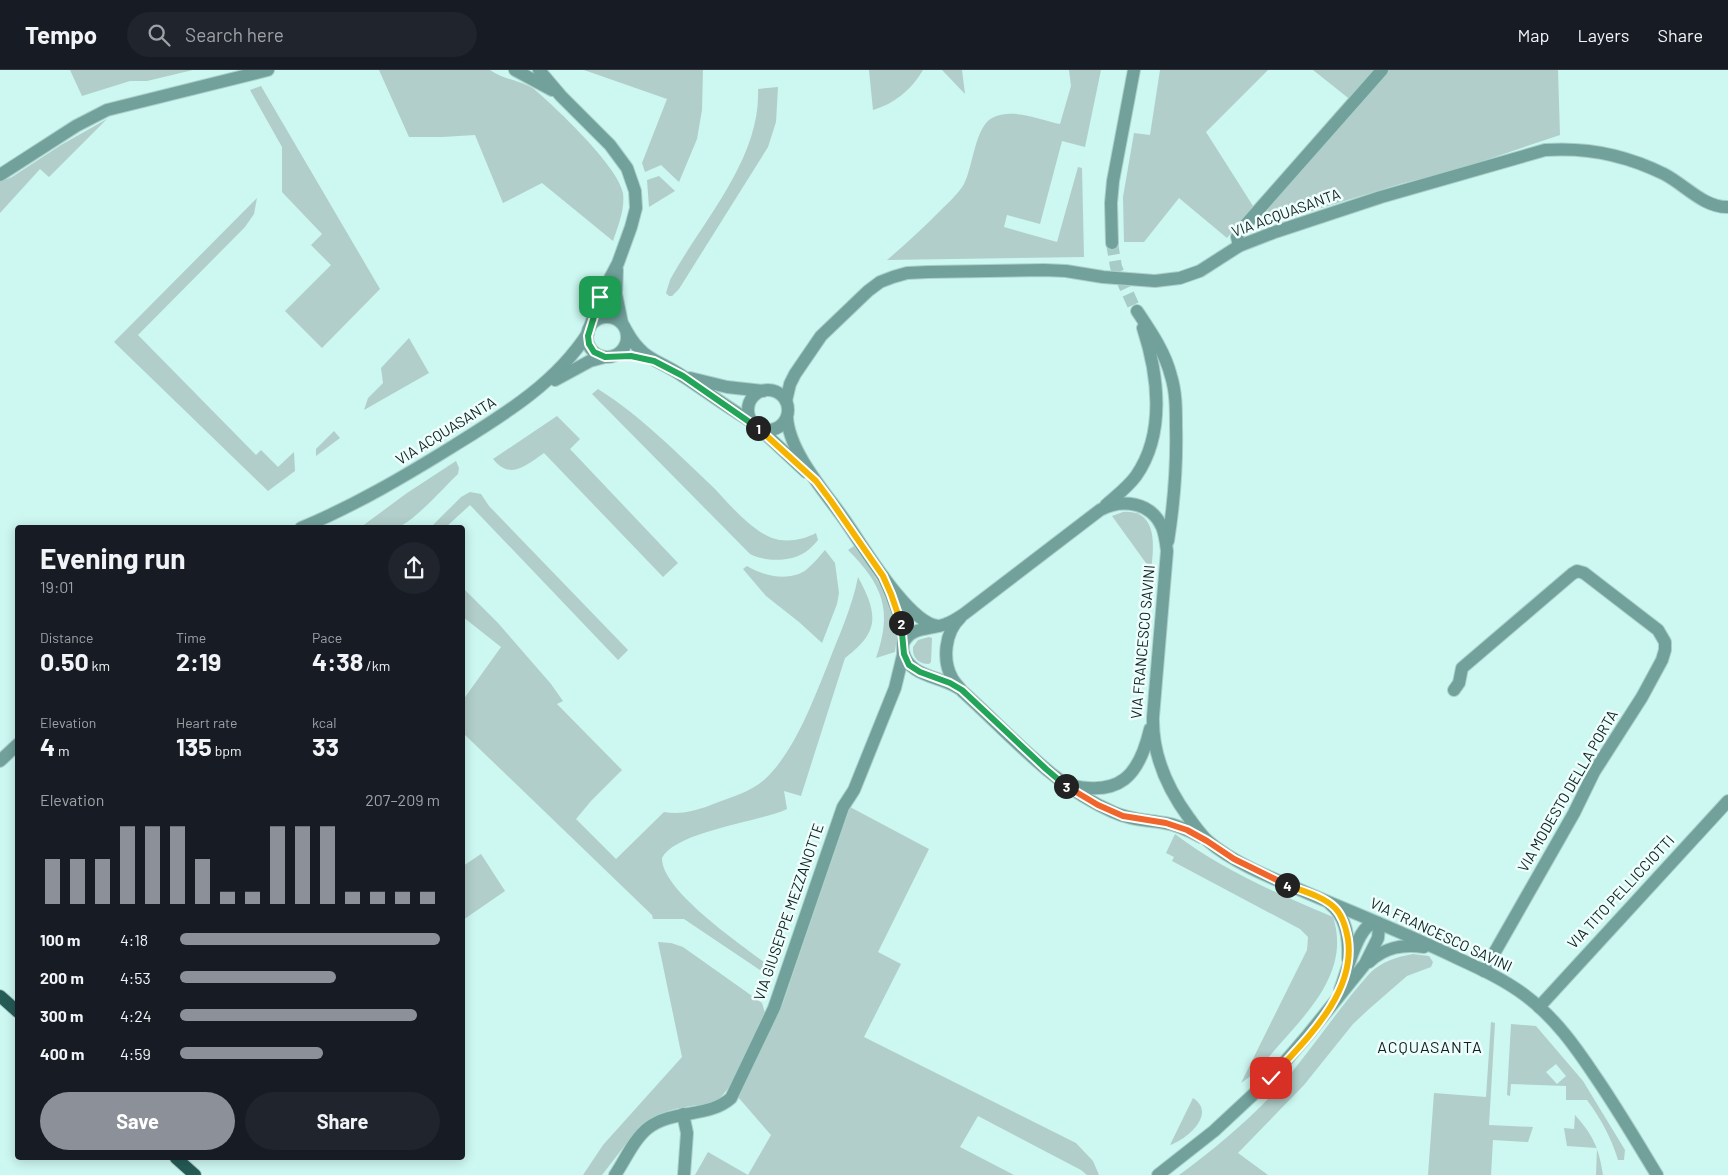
<!DOCTYPE html>
<html lang="en">
<head>
<meta charset="utf-8">
<style>
  body { margin:0; font-family:Barlow,sans-serif; background:#20242c; color:#f1f3f6; height:100vh; display:flex; flex-direction:column; font-size:19px; white-space:nowrap }
  * { box-sizing:border-box; margin:0 }
  p { font-size:16px; color:#9ea1a6 }
  .icon { flex:none; width:28px; height:28px; fill:none; stroke:currentColor; stroke-width:2; stroke-linecap:round; stroke-linejoin:round }
  .map { position:relative; flex:1; overflow:hidden }
  .details { position:absolute; left:15px; top:455px; width:450px; height:635px; display:flex; flex-direction:column; background:#171b24; border-radius:5px; box-shadow:0 2px 12px #0003 }
  .details>* { flex:none }
  .pin { position:absolute; display:grid; place-items:center; width:42px; height:42px; color:#fff; margin:-21px; border-radius:10px; box-shadow:0 2px 8px #0006 }
  .km { position:absolute; width:25px; height:25px; margin:-12px; border-radius:50%; background:#222; color:#fff; font-size:14px; line-height:25px; text-align:center }
  .round { display:grid; place-items:center; flex:none; width:52px; height:52px; border-radius:26px; background:#20242c }
  .summary { display:flex; align-items:center; justify-content:space-between; height:85px; padding:0 25px }
  h1 { font-size:28px; font-weight:700; line-height:38px }
  .stats { display:grid; grid-template-columns:repeat(3,1fr); gap:8px; height:85px; padding:5px 25px }
  .stats div { display:grid; align-content:center }
  .stats b { font-size:25px; font-weight:700 }
  .stats small { font-size:14px; font-weight:400 }
  .stats p { font-size:14px }
  .chart { height:140px; padding:10px 25px }
  .chart p { display:flex; justify-content:space-between }
  .chart svg { width:100%; height:90px; margin-top:5px; stroke:#8c9099; stroke-width:6 }
  .primary-button { display:flex; gap:10px; margin-top:auto; padding:10px 25px }
  .primary-button a { flex:1; height:58px; border-radius:30px; background:#8c9099; color:#fff; font-size:20px; font-weight:700; line-height:58px; text-align:center }
  .primary-button a+a { background:#20242c; color:#f1f3f6 }
  ul { padding:0 25px; list-style:none; font-size:16px }
  li { display:grid; grid-template-columns:80px 60px 1fr; align-items:center; height:38px }
  li i { height:12px; border-radius:6px; background:#8c9099 }
  header { display:flex; align-items:center; gap:30px; box-sizing:border-box; height:70px; padding:0 25px; background:#171b24; border-bottom:1px solid #363941 }
  header strong { font-size:24px }
  nav { display:flex; gap:28px; margin-inline-start:auto; font-size:18px }
  .search { width:350px; height:45px; background:#20242c; display:flex; align-items:center; gap:12px; box-sizing:border-box; padding:0 18px; border-radius:28px; color:#9ea1a6; font-size:19px }
  .map>svg:first-child { display:block }
</style>
</head>
<body>
<header>
<strong>Tempo</strong>
<div class="search"><svg class="icon" aria-label="search" viewBox="0 0 24 24"><circle cx="10" cy="10" r="6"/><path d="M15 15l6 6"/></svg>Search here</div>
<nav><a>Map</a><a>Layers</a><a>Share</a></nav>
</header>
<div class="map">
<svg width="1728" height="1105" viewBox="0 0 1728 1105">
  <rect width="100%" height="100%" fill="#cdf7f1"/>
  <g fill="#b1ceca" fill-rule="evenodd">
    <polygon points="70,0 193,0 147,11 130,11 82,26"/>
    <path d="M379 0H490C504 10 520 10 534 19 556 38 618 96 623 123 625 140 618 156 613 171L542 113 503 133 475 65 442 67H409Z"/>
    <polygon points="584,0 703,0 702,40 697,69 679,112 661,95 645,102 642,93 667,29"/>
    <path d="M869 0H923C912 19 894 34 873 40Z"/>
    <polygon points="942,0 962,0 965,24"/>
    <path d="M1069 0H1101L1085 77 1062 71 1040 154 1007 145 1004 157 1057 172 1078 97 1082 98 1084 187 887 190C906 174 924 157 941 140 949 132 958 124 964 114 973 97 975 57 992 48 1013 37 1039 50 1060 54L1071 16Z"/>
    <polygon points="1160,0 1268,0 1206,62 1253,136 1227,168 1179,128 1144,172 1124,172 1123,127 1134,63 1150,65"/>
    <polygon points="1313,0 1558,0 1560,65 1459,99 1400,114 1279,151 1269,151 1266,144 1270,135 1357,35"/>
    <polygon points="261,16 380,219 322,278 285,241 331,195 311,175 322,164 282,122 282,77 250,20"/>
    <path d="M778 17 776 52 768 77 679 219 672 226H669L666 223 670 210C702 151 761 89 758 19Z"/>
    <polygon points="107,49 49,107 40,99 0,143 0,112 12,107 61,75"/>
    <polygon points="659,106 675,121 649,137 647,110"/>
    <polygon points="257,128 254,144 245,157 138,265 256,385 261,380 278,397 294,382 295,401 268,421 114,272"/>
    <polygon points="409,268 429,303 364,340 368,328 383,313 381,298"/>
    <path d="M598 319C641 346 678 384 714 418 729 434 751 460 772 468 786 473 803 470 816 463L818 470C813 476 807 482 800 485 787 492 763 491 750 484L592 324Z"/>
    <path d="M557 346 580 369 570 379 678 493 663 507 544 383C526 395 511 411 493 389Z"/>
    <polygon points="334,361 340,368 316,386 316,379"/>
    <path d="M456 391 459 398 458 404C444 417 413 453 396 458 386 460 371 458 361 457L407 423Z"/>
    <polygon points="470,422 481,424 489,436 628,580 618,590 470,435 446,457 431,457 461,427"/>
    <path d="M1123 442C1158 439 1154 477 1151 500L1112 446Z"/>
    <path d="M854 476C875 507 903 542 895 582L876 588C893 541 883 515 848 480Z"/>
    <path d="M825 480 835 493 839 523 837 534 822 573 799 552 766 526 743 499 747 496C763 506 789 512 806 500 813 494 819 487 825 480Z"/>
    <path d="M858 507C878 544 880 562 845 588L801 726 784 721 787 739C760 752 676 761 662 788 661 822 749 880 776 901L771 905 766 904 684 849H653L652 845 463 663V630L501 577 463 547V518L498 553 551 614 563 631 557 634 622 700 591 731 576 749 616 789 664 742C682 745 699 740 716 733 732 727 750 722 764 710 794 683 813 631 828 594 839 565 852 538 858 507Z"/>
    <path d="M929 567 932 568 931 592 929 594C919 594 912 588 913 577L918 570Z"/>
    <polygon points="850,737 929,779 878,882 901,894 864,967 1076,1073 1093,1091 1099,1105 1087,1105 1081,1100 978,1046 960,1077 1014,1105 695,1105 708,1082 748,1105 771,1065 738,1027 783,933"/>
    <path d="M1175 764C1224 801 1278 824 1333 847 1350 899 1311 939 1279 975 1267 989 1256 1004 1241 1013L1307 880 1308 867 1300 859 1172 791 1174 787 1166 783Z"/>
    <polygon points="481,784 505,821 463,850 463,796"/>
    <path d="M658 872 671 873 683 877 762 933 765 943C756 962 734 1020 717 1030 710 1034 700 1035 691 1036 673 1039 653 1043 639 1057L602 1105H583L603 1075 682 987Z"/>
    <path d="M1413 884 1429 886 1433 892 1431 897 1407 906 1369 939 1353 954 1304 1015 1238 1083 1268 1105H1179C1220 1075 1260 1041 1292 1002 1319 969 1342 934 1370 903 1383 891 1396 887 1413 884Z"/>
    <polygon points="1491,952 1495,953 1489,1055 1533,1057 1528,1072 1493,1070 1491,1105 1428,1105 1434,1023 1486,1027"/>
    <path d="M1511 954 1536 956 1583 1011 1625 1080 1624 1090H1618C1611 1067 1601 1049 1587 1030H1566V1016L1511 1014 1510 1026 1507 1025ZM1556 994 1566 1006 1557 1014 1546 1002Z"/>
    <path d="M1193 1028C1217 1044 1187 1069 1170 1075Z"/>
    <path d="M1575 1045C1593 1065 1599 1078 1603 1105H1596L1597 1078 1567 1076 1564 1058 1574 1059Z"/>
  </g>
  <g fill="none" stroke-linecap="round" stroke-linejoin="round">
    <polyline stroke="#a7ccc7" stroke-width="12" stroke-dasharray="12 6" stroke-linecap="butt" points="1112,173 1116,197 1134,237"/>
    <defs>
      <g id="minor">
        <polyline points="515,0 552,20"/>
        <polyline points="539,0 561,26 610,75 627,98 635,121 636,138 631,157 618,193 600,227 590,257"/>
        <polyline points="0,105 76,56 107,40 268,0"/>
        <polyline points="1112,173 1111,133 1113,111 1134,0"/>
        <polyline points="1239,176 1237,167 1240,161 1382,0"/>
        <polyline points="617,200 616,224 622,253"/>
        <path d="M1137 241C1151 262 1165 282 1171 306 1176 322 1176 339 1176 356 1177 395 1174 433 1168 471"/>
        <circle cx="607" cy="267" r="20"/>
        <path d="M627 262C643 291 660 290 684 307 707 322 728 338 752 352"/>
        <polyline points="690,308 727,317 763,321"/>
        <polyline points="555,310 590,291 605,287"/>
        <circle cx="768" cy="340" r="20"/>
        <path d="M786 331 790 314 795 304 821 266 868 221 880 212 893 207 907 203 928 202 1044 200 1066 201 1103 207 1155 211 1180 208 1200 201 1239 176 1275 162 1381 127 1545 80C1587 77 1626 85 1664 104 1684 114 1704 138 1728 137"/>
        <path d="M787 347C789 383 827 424 846 452 863 476 908 553 938 556"/>
        <polyline points="760,359 806,402"/>
        <path d="M1106 435C1116 426 1128 417 1136 406 1166 363 1158 304 1143 258"/>
        <path d="M301 458C356 435 405 406 455 375 505 344 556 313 588 263"/>
        <path d="M960 548C945 562 942 590 952 608 955 613 959 617 962 621 1010 664 1053 716 1113 742 1130 750 1148 750 1165 753 1178 755 1190 761 1201 767"/>
        <path d="M903 574C910 556 931 560 946 554 952 552 958 548 964 544L1100 440C1122 428 1151 432 1162 457 1165 464 1166 473 1167 481L1153 647C1152 685 1167 718 1189 748 1195 756 1201 765 1208 771 1232 792 1269 807 1298 819 1351 842 1405 863 1457 888 1481 899 1505 910 1526 926 1555 948 1575 976 1595 1006 1617 1038 1637 1072 1657 1105"/>
        <path d="M903 581C908 607 940 606 958 618"/>
        <polyline points="1454,620 1459,613 1462,598 1572,504 1577,501 1584,503 1658,560 1665,572 1665,580 1662,590 1642,627 1594,702 1574,743 1484,901"/>
        <polyline points="0,691 18,674"/>
        <path d="M1069 715C1120 727 1139 706 1150 659"/>
        <path d="M1330 834C1347 847 1349 869 1348 889"/>
        <path d="M1369 892C1385 877 1403 874 1424 877"/>
        <path d="M1340 920C1346 904 1355 868 1367 857 1370 854 1374 854 1378 853"/>
        <polyline points="1539,937 1728,731"/>
        <polyline points="683,1044 687,1063 684,1105"/>
        <path d="M615 1105C625 1090 634 1069 648 1058 673 1039 709 1048 731 1028L774 938 843 737 854 720 895 618 903 585V565L900 549 891 524 883 506"/>
        <polyline points="1158,1105 1214,1061 1271,1008 1307,966 1365,894 1378,868 1379,857 1378,853"/>
      </g>
      <g id="major">
        <polyline points="0,926 18,942"/>
        <polyline points="176,1088 195,1105"/>
      </g>
    </defs>
    <use href="#minor" stroke="#abd0cb" stroke-width="14"/>
    <use href="#major" stroke="#abd0cb" stroke-width="14"/>
    <use href="#minor" stroke="#72a19b" stroke-width="12"/>
    <use href="#major" stroke="#255b55" stroke-width="12"/>
  </g>
  <g fill="none" stroke-linecap="round" stroke-linejoin="round">
    <defs>
      <polyline id="split-1" points="600,227 588,266 589,274 594,282 605,287 631,286 654,291 683,306 758,358"/>
      <polyline id="split-2" points="758,358 816,411 831,431 883,506 891,524 901,553"/>
      <polyline id="split-3" points="901,553 904,584 909,595 920,602 950,613 962,620 1046,699 1066,716"/>
      <polyline id="split-4" points="1066,716 1098,735 1123,746 1166,753 1187,760 1207,771 1234,789 1287,815"/>
      <path id="split-5" d="M1271 1008C1304 971 1356 924 1348 869 1346 858 1343 846 1335 838 1323 826 1302 821 1287 815"/>
    </defs>
    <use href="#split-1" stroke="#fff" stroke-width="10"/>
    <use href="#split-2" stroke="#fff" stroke-width="10"/>
    <use href="#split-3" stroke="#fff" stroke-width="10"/>
    <use href="#split-4" stroke="#fff" stroke-width="10"/>
    <use href="#split-5" stroke="#fff" stroke-width="10"/>
    <use href="#split-1" stroke="#22a559" stroke-width="6"/>
    <use href="#split-2" stroke="#f5b400" stroke-width="6"/>
    <use href="#split-3" stroke="#22a559" stroke-width="6"/>
    <use href="#split-4" stroke="#f0652b" stroke-width="6"/>
    <use href="#split-5" stroke="#f5b400" stroke-width="6"/>
  </g>
  <g text-anchor="middle" stroke-width="5" stroke-linejoin="round" paint-order="stroke">
    <g font-size="15" fill="#11201e" stroke="#eefefc">
      <text transform="translate(1286 143) rotate(-20)" y="5">VIA ACQUASANTA</text>
      <text transform="translate(446 361) rotate(-32)" y="5">VIA ACQUASANTA</text>
      <text transform="translate(1143 572) rotate(-85)" y="5">VIA FRANCESCO SAVINI</text>
      <text transform="translate(1568 721) rotate(-60)" y="5">VIA MODESTO DELLA PORTA</text>
      <text transform="translate(1621 822) rotate(-47)" y="5">VIA TITO PELLICCIOTTI</text>
      <text transform="translate(789 842) rotate(-71)" y="5">VIA GIUSEPPE MEZZANOTTE</text>
      <text transform="translate(1441 865) rotate(25)" y="5">VIA FRANCESCO SAVINI</text>
    </g>
    <g font-size="16" letter-spacing="1" fill="#11201e" stroke="#eefefc">
      <text x="1430" y="983">ACQUASANTA</text>
    </g>
  </g>
</svg>
<div class="pin" style="left:600px;top:227px;background:#1e9e55"><svg class="icon" aria-label="arrive" viewBox="0 0 24 24"><path d="M6 21V4h12l-3 4 3 4H6"/></svg></div>
<div class="pin" style="left:1271px;top:1008px;background:#d93025"><svg class="icon" aria-label="check" viewBox="0 0 24 24"><path d="M5 12l5 5 9-10"/></svg></div>
<b class="km" style="left:758px;top:358px">1</b>
<b class="km" style="left:901px;top:553px">2</b>
<b class="km" style="left:1066px;top:716px">3</b>
<b class="km" style="left:1287px;top:815px">4</b>
<section class="details">
<div class="summary"><div><h1>Evening run</h1><p>19:01</p></div><a class="round"><svg class="icon" aria-label="share" viewBox="0 0 24 24"><path d="M12 15V3M7 8l5-5 5 5M5 13v7h14v-7"/></svg></a></div>
<div class="stats">
<div><p>Distance</p><b>0.50<small> km</small></b></div>
<div><p>Time</p><b>2:19</b></div>
<div><p>Pace</p><b>4:38<small> /km</small></b></div>
</div>
<div class="stats">
<div><p>Elevation</p><b>4<small> m</small></b></div>
<div><p>Heart rate</p><b>135<small> bpm</small></b></div>
<div><p>kcal</p><b>33</b></div>
</div>
<div class="chart"><p><span>Elevation</span>207–209 m</p>
<svg viewBox="0 0 160 44" preserveAspectRatio="none"><path d="M5 44V22M15 44V22M25 44V22M35 44V6M45 44V6M55 44V6M65 44V22M75 44V38M85 44V38M95 44V6M105 44V6M115 44V6M125 44V38M135 44V38M145 44V38M155 44V38"/></svg>
</div>
<ul>
<li><b>100 m</b>4:18<i style="width:100%"></i></li>
<li><b>200 m</b>4:53<i style="width:60%"></i></li>
<li><b>300 m</b>4:24<i style="width:91%"></i></li>
<li><b>400 m</b>4:59<i style="width:55%"></i></li>
</ul>
<div class="primary-button"><a>Save</a><a>Share</a></div>
</section>
</div>
</body>
</html>
